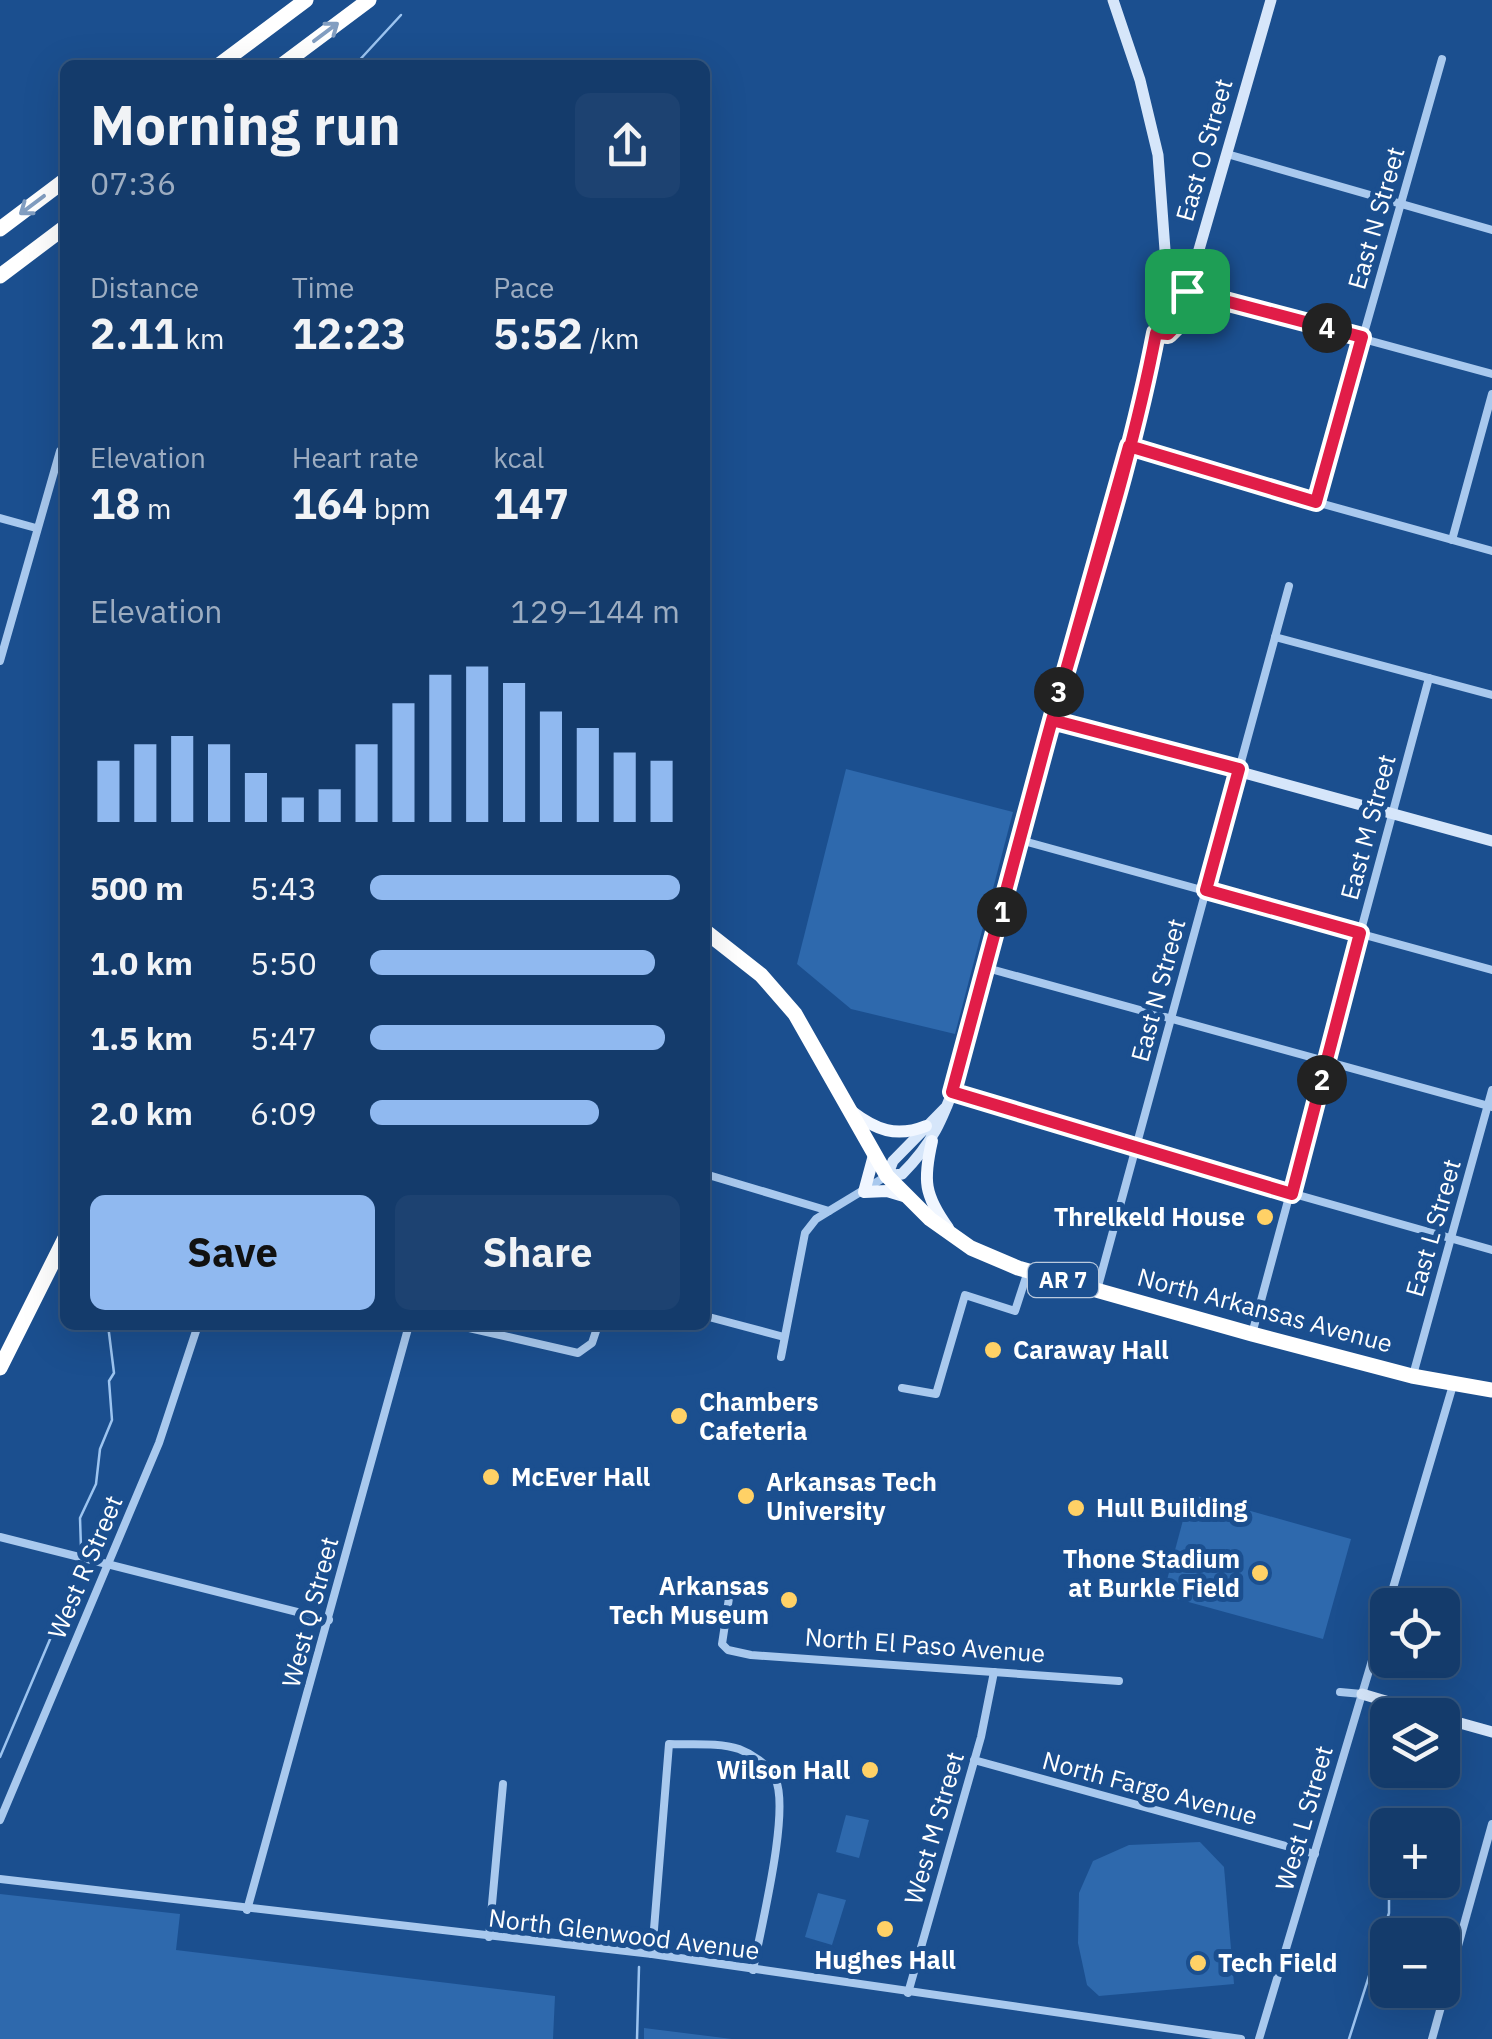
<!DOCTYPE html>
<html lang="en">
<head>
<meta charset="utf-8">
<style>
  body { margin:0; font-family:"IBM Plex Sans",sans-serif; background:#1d4271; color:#f1f3f6; height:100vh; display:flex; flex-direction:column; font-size:38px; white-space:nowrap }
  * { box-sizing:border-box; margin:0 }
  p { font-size:32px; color:#9dadc1 }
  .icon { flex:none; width:55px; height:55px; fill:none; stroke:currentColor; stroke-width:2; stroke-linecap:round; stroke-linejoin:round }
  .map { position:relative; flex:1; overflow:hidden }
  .sheet { position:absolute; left:60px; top:60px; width:650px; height:1270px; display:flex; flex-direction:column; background:#143b6b; border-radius:15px; box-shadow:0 10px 40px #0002,0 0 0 2px #33557e }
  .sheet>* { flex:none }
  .buttons { position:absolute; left:1370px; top:1588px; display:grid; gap:20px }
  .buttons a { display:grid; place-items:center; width:90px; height:90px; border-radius:15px; background:#143b6b; box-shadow:0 10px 40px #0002,0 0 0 2px #33557e; font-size:50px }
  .pin { position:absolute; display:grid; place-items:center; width:85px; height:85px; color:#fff; margin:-42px; border-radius:20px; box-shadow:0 5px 15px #0006 }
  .km { position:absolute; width:50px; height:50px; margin:-25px; border-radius:50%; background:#222; color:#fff; font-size:28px; line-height:50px; text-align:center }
  .round { display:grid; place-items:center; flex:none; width:105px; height:105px; border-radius:15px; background:#1d4271 }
  .headline { display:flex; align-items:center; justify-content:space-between; height:170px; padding:0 30px }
  h1 { font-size:55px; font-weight:700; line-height:75px }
  .figures { display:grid; grid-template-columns:repeat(3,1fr); gap:15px; height:170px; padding:10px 30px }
  .figures div { display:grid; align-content:center }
  .figures b { font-size:42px; font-weight:700 }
  .figures small { font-size:28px; font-weight:400 }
  .figures p { font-size:28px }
  .chart { height:280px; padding:20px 30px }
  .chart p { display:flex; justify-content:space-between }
  .chart svg { width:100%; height:180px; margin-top:10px; stroke:#90b9f0; stroke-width:6 }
  .cta { display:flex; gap:20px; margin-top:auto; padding:20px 30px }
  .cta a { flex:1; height:115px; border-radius:15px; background:#90b9f0; color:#111; font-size:40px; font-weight:700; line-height:115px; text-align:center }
  .cta a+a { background:#1d4271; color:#f1f3f6 }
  ul { padding:0 30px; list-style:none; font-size:32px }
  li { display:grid; grid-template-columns:160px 120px 1fr; align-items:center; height:75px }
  li i { height:25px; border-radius:12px; background:#90b9f0 }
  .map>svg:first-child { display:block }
</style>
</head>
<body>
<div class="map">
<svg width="1492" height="2039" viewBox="0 0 1492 2039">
  <rect width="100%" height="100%" fill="#1b4f8f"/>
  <g fill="#2e69ad">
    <polygon points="846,769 1013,812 955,1034 851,1009 797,964"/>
    <polygon points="1190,1494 1351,1539 1323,1639 1163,1595"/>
    <polygon points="846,1815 869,1820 859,1858 836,1852"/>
    <polygon points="1200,1842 1224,1867 1234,1984 1099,1996 1087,1985 1078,1943 1079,1893 1093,1861 1129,1845"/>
    <polygon points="818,1893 846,1900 832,1945 805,1937"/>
    <polygon points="0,1894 180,1914 176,1950 555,1996 553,2039 0,2039"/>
    <polygon points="644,2028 732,2039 738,2039 644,2039"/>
  </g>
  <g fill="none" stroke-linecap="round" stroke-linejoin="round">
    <g stroke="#9cc4f0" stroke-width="2.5">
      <polyline points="355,65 401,15"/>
      <polyline points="81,1548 80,1518 96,1484 100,1449 112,1420 109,1381 114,1373 108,1325"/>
      <polyline points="0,1757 74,1583"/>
      <polyline points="637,2039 639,1967"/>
      <polyline points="1349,2039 1389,1913 1389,1899 1399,1880"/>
    </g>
    <g stroke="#a9c9ee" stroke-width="8">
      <polyline points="1227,154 1492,230"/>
      <polyline points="1187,291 1492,374"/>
      <polyline points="1129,446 1316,502 1492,551"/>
      <polyline points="1316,502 1442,59"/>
      <polyline points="0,518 36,528"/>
      <polyline points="1452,540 1492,394"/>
      <polyline points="1275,637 1492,695"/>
      <polyline points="0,661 60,451"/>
      <polyline points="1020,840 1492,970"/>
      <polyline points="987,968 1492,1107"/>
      <polyline points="952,1092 1135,1149 1492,1250"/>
      <polyline points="705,1174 829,1211 885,1177"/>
      <polyline points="1097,1290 1289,586"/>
      <polyline points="705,1316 784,1337"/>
      <polyline points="456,1325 578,1353 592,1343 598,1325"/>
      <polyline points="1252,1334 1429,678"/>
      <polyline points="781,1357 805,1233 816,1219 829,1211"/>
      <polyline points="1413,1375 1492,1090"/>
      <polyline points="902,1388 936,1394 965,1295 1015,1311 1028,1271"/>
      <polyline points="0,1537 329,1620"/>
      <polyline points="729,1598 722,1644 728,1650 751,1655 1119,1681"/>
      <polyline points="1388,1605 1453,1385"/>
      <polyline points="1340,1692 1362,1694"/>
      <polyline points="974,1760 1315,1854"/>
      <polyline points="0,1820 159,1443 198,1325"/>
      <polyline points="0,1879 652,1954 1241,2039"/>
      <polyline points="247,1910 409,1325"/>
      <polyline points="489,1937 503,1784"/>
      <path d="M652 1954 669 1744C690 1745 719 1742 739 1749 752 1754 768 1764 775 1778 791 1809 760 1931 753 1970"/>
      <polyline points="908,1993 981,1737 994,1672"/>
      <polyline points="1259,2039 1388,1607"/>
      <polyline points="1432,2039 1492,1824"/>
    </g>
    <g stroke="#d6e6fa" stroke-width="11">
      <polyline points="1155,333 1168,334 1179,319 1271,0"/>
      <polyline points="1051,720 1492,841"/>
      <path d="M947 1106 893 1161 887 1176 902 1174C933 1143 942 1120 957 1080L1045 742 1146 382 1158 317 1165 250 1158 155 1140 80 1113 0"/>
      <polyline points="1362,1694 1433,1715"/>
      <polyline points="1442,1718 1492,1732"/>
    </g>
    <g stroke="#f0f6ff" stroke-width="12">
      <path d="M851 1111C876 1130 896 1138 926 1126"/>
      <path d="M932 1141C923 1180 924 1195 948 1228"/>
      <polyline points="874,1155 864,1192 887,1191 907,1197"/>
    </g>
    <g stroke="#fff" stroke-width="15">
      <polyline points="219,65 306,0"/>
      <polyline points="282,65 369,0"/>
      <polyline points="0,229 65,180"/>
      <polyline points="0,276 65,227"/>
      <polyline points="705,931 761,975 795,1014 887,1176 930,1219 971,1248 1018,1268 1252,1334 1412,1376 1492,1390"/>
      <polyline points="0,1368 65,1238"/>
    </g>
  </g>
  <defs><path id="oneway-shaft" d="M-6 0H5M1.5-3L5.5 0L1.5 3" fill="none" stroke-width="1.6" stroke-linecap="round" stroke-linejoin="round" transform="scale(2.5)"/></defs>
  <g stroke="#829ec1">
    <use href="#oneway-shaft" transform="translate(326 32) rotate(-37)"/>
    <use href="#oneway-shaft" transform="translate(32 205) rotate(143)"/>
  </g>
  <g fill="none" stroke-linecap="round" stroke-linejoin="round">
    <defs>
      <path id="route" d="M1187 291 1176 326 1168 334 1156 333C1131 464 1088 592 1052 720L1046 742 952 1092 1292 1194 1360 933 1206 890 1239 769 1052 720 1129 446 1316 502 1362 337 1187 291"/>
    </defs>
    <use href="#route" stroke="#fff" stroke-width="20"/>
    <use href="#route" stroke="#e11d48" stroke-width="12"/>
  </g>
  <g fill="#ffd166" stroke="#1b4f8f" stroke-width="4">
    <circle cx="1265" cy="1217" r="10"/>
    <circle cx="993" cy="1350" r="10"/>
    <circle cx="679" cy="1416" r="10"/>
    <circle cx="491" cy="1477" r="10"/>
    <circle cx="746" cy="1496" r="10"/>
    <circle cx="1076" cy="1508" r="10"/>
    <circle cx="1260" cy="1573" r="10"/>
    <circle cx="789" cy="1600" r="10"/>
    <circle cx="870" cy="1770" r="10"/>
    <circle cx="885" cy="1929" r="10"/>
    <circle cx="1198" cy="1963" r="10"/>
  </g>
  <g text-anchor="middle" stroke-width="10" stroke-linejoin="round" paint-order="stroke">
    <rect fill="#1b4f8f" stroke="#bbcadd" stroke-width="2.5" x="1028" y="1263" width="70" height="34" rx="8"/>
    <g font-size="22" font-weight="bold" fill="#fff">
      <text x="1063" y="1288">AR 7</text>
    </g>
    <g font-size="25" fill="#fff" stroke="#1b4f8f">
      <text transform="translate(1204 150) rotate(-74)" y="9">East O Street</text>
      <text transform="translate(1376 218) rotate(-74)" y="9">East N Street</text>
      <text transform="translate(1368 827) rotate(-75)" y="9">East M Street</text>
      <text transform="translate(1158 990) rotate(-75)" y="9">East N Street</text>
      <text transform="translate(1433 1228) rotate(-74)" y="9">East L Street</text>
      <text transform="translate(1265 1310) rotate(15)" y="9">North Arkansas Avenue</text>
      <text transform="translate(85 1567) rotate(-67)" y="9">West R Street</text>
      <text transform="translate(310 1612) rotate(-75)" y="9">West Q Street</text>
      <text transform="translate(925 1645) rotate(4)" y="9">North El Paso Avenue</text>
      <text transform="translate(1150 1788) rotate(15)" y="9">North Fargo Avenue</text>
      <text transform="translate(1304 1818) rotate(-74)" y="9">West L Street</text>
      <text transform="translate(934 1828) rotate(-74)" y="9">West M Street</text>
      <text transform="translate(624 1934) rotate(7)" y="9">North Glenwood Avenue</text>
    </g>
    <g font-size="25" font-weight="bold" fill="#fff" stroke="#1b4f8f" text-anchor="start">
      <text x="1245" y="1226" text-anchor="end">Threlkeld House</text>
      <text x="1013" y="1359">Caraway Hall</text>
      <text x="699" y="1411">Chambers<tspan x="699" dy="29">Cafeteria</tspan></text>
      <text x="511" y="1486">McEver Hall</text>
      <text x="766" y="1491">Arkansas Tech<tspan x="766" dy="29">University</tspan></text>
      <text x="1096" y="1517">Hull Building</text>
      <text x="1240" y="1568" text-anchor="end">Thone Stadium<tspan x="1240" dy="29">at Burkle Field</tspan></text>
      <text x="769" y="1595" text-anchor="end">Arkansas<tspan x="769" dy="29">Tech Museum</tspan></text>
      <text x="850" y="1779" text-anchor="end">Wilson Hall</text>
      <text x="885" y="1969" text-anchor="middle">Hughes Hall</text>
      <text x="1218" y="1972">Tech Field</text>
    </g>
  </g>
</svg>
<div class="buttons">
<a><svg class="icon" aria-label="locate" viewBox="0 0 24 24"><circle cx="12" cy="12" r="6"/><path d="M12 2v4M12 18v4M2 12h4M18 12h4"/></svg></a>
<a><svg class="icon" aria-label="layers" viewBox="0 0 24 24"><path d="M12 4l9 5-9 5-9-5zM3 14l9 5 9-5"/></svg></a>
<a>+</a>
<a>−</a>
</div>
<div class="pin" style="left:1187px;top:291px;background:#1e9e55"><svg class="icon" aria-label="arrive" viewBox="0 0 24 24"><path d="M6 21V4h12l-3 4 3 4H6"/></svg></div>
<b class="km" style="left:1002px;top:912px">1</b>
<b class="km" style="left:1322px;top:1080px">2</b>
<b class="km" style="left:1059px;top:692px">3</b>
<b class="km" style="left:1327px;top:328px">4</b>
<section class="sheet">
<div class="headline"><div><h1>Morning run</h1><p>07:36</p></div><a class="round"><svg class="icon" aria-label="share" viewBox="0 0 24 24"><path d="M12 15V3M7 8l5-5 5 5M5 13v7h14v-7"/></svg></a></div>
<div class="figures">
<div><p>Distance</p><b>2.11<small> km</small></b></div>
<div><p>Time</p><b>12:23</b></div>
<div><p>Pace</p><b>5:52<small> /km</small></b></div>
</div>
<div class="figures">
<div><p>Elevation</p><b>18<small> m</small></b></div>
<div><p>Heart rate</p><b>164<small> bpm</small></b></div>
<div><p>kcal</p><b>147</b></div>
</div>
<div class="chart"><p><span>Elevation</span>129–144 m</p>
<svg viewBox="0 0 160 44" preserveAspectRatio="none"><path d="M5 44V29M15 44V25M25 44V23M35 44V25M45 44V32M55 44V38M65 44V36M75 44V25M85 44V15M95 44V8M105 44V6M115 44V10M125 44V17M135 44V21M145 44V27M155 44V29"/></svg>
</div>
<ul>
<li><b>500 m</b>5:43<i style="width:100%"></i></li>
<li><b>1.0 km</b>5:50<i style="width:92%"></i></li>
<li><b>1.5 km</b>5:47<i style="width:95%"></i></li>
<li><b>2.0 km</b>6:09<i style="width:74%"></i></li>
</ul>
<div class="cta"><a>Save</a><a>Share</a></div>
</section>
</div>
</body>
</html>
